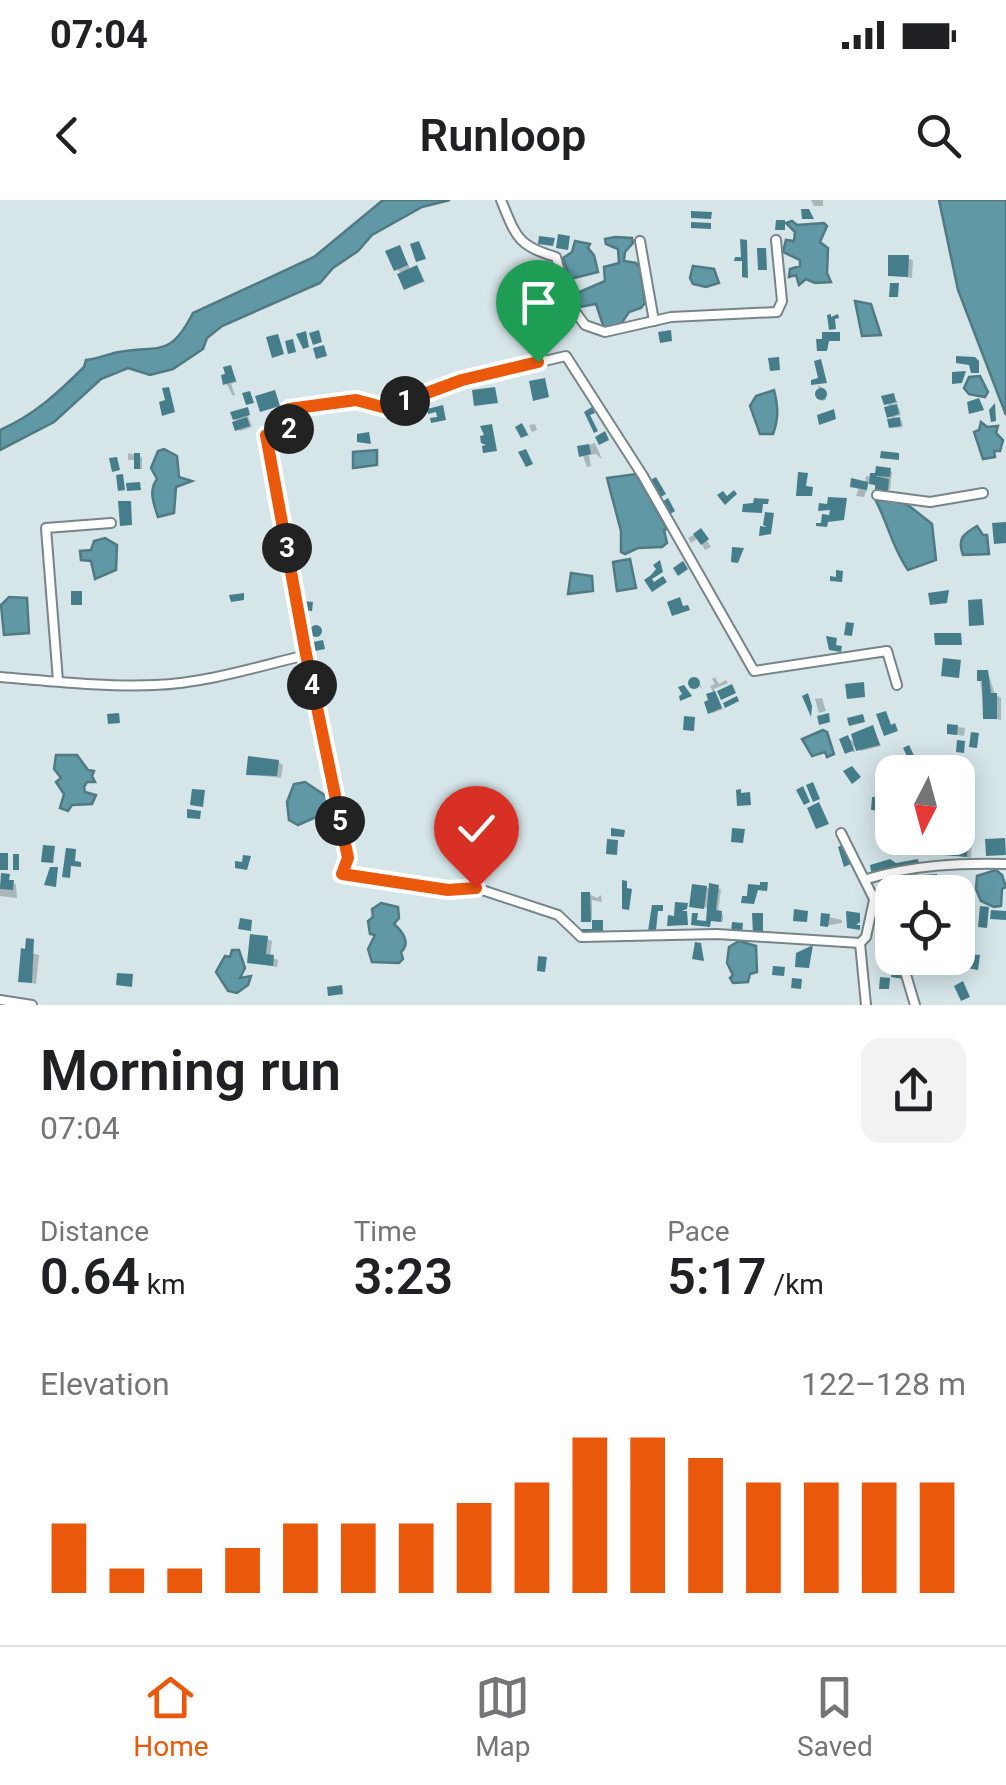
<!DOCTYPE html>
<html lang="en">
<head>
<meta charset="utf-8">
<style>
  body { margin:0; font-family:Roboto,sans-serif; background:#f2f2f2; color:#202124; height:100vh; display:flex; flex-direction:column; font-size:38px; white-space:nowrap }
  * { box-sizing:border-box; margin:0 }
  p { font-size:32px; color:#757577 }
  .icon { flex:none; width:55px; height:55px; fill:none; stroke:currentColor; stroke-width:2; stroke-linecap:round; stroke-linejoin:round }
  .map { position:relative; height:805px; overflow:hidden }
  .panel { display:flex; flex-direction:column; background:#fff; flex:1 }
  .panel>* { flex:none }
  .needle { width:65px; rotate:186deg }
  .tools { position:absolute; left:875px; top:555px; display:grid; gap:20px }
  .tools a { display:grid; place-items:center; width:100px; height:100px; border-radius:20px; background:#fff; box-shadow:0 5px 25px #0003; font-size:50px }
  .pin { position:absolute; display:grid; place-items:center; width:85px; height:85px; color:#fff; margin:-102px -42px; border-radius:50% 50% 50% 0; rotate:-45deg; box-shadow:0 0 10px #0007 }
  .pin .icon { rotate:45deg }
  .km { position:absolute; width:50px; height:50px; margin:-25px; border-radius:50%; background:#222; color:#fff; font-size:28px; line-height:50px; text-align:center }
  .round { display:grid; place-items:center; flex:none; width:105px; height:105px; border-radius:20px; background:#f2f2f2 }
  .head { display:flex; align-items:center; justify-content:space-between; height:170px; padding:0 40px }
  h1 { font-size:55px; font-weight:600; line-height:75px }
  .metrics { display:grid; grid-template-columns:repeat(3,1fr); gap:15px; height:170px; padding:10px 40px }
  .metrics div { display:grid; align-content:center }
  .metrics b { font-size:50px; font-weight:600 }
  .metrics small { font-size:28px; font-weight:400 }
  .metrics p { font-size:28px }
  .chart { height:280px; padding:20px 40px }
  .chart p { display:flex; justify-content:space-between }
  .chart svg { width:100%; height:180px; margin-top:10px; stroke:#ea580c; stroke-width:6 }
  .status { display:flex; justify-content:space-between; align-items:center; height:70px; padding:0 50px; background:#fff; direction:ltr }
  .status svg { height:28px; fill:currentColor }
  header { display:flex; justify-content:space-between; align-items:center; height:130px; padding:0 40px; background:#fff; font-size:45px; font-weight:600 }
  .menu { display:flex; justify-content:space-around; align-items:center; height:140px; border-top:2px solid #e0e0e0; background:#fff; font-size:28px; color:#757577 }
  .menu a { display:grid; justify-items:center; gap:5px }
  .menu .selected { color:#ea580c }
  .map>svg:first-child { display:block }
</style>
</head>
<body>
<div class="status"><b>07:04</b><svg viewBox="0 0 49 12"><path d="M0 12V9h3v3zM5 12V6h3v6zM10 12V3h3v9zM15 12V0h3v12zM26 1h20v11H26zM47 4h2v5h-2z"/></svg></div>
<header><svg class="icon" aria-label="back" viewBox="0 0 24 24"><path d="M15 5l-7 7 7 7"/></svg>Runloop<svg class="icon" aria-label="search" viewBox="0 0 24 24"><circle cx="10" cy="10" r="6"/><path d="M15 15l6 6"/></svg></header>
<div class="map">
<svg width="1006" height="805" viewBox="0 0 1006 805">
  <rect width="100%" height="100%" fill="#d5e5e8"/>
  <g fill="#6099a5" stroke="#507a82" stroke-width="2.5">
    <path d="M383 0H450L422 7 372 35 358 51 333 68 320 83 222 126 207 138 203 149 173 169 150 175 128 168 101 179 54 222 0 250V230C34 215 58 193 84 167L86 160C97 159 108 154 119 152 160 145 170 158 193 113L314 57Z"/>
    <polygon points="939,0 1006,0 1006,215 958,90"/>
    <polygon points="792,21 797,25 824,23 827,26 820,42 828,48 827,73 831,82 815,83 806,79 799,85 796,75 789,77 790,69 800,66 800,60 783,52 786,40 794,41 795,32 786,23"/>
    <polygon points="615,37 632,38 633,43 625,52 624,61 636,63 640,68 645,103 641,108 629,112 621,124 604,128 596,104 579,107 575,94 605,81 604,67 619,63 618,49 606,44 605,39"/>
    <polygon points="575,41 590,44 588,48 594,55 598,72 570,79 563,58 572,52"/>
    <polygon points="693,66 714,69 719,83 706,87 693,84 690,78"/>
    <polygon points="855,101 871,104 881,135 862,136"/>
    <polygon points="980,176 988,192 985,197 969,194 964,188 969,177"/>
    <path d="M774 190C778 206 779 218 773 234H760L750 206 756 196Z"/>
    <polygon points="981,222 987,227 998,226 996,233 1003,240 1000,251 994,251 995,257 983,259 974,232 979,230"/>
    <path d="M164 249 177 256 179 277 192 281 176 287 174 313 158 317C154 304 148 291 157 279L151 268 158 251Z"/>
    <polygon points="377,250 377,265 353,268 353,252"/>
    <polygon points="636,274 667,329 664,330 667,343 662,347 638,348 625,354 621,352 621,331 607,278"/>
    <path d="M891 299 908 305 932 324 936 360 908 370C893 349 888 324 876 301Z"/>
    <path d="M977 326 983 335H987L989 354 963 355C957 339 963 334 977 326Z"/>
    <polygon points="105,338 117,345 116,370 95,379 91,361 81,360 80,351 91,350 94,341"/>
    <polygon points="630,359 636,388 617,391 613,362"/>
    <polygon points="571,373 592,376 593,391 568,394"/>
    <polygon points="9,397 27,398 29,433 4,435 1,405"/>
    <polygon points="823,530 827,532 834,554 827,557 825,552 812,556 802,539"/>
    <polygon points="56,555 77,555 88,570 94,571 92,576 95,582 87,582 84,587 85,592 96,595 92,604 72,605 68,611 60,608 64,594 56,582 61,578 54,569"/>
    <polygon points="305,582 332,600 321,615 298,625 289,620 287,602 294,584"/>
    <polygon points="996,670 1002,675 1006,687 1002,689 1001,706 994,707 981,701 976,689 977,676"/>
    <path d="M381 703 398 707 399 718 394 724C403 732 411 743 401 752L403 759 399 763 372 762 368 749 375 735 370 734 368 721 373 717 372 709Z"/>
    <polygon points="739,741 756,746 757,772 750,774 748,782 733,783 730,778 733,775 727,763 729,747"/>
    <polygon points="232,750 239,750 245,768 240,778 251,776 248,785 237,793 228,791 216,772 225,756 230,757"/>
  </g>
  <g fill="#0003">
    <polygon points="811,0 823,0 823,6 814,6"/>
    <polygon points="400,48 411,70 419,70 425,82 406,88 403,74 396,69"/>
    <polygon points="908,58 913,60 912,78 890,75"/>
    <polygon points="231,167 237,182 231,184 235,195 233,196 226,183"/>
    <polygon points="818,185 825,189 826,200 821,201"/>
    <polygon points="894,196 898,203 892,204 899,208 901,215 894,217 902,221 903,227 894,228 891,227 896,220 889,216 893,208 886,204"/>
    <polygon points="246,210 252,227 240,231 233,214"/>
    <polygon points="535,224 537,230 532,232 525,228 529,236 523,236 522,226 532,232 529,225"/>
    <polygon points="595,243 602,259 596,254 589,255 591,266 587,267 580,248"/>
    <polygon points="128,253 142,257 142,269 139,269 136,260 128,260"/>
    <polygon points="878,269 892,272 890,290 869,283 864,297 856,296 859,287 865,284 866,276 878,277"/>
    <polygon points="701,331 711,347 705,350 698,338 691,343 688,338"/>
    <polygon points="988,473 995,494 1001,498 1001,520 985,517 980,480"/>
    <polygon points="715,477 719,484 726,480 728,483 714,489 723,509 713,513 710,512 714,494 710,486 715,484 712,479"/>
    <polygon points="696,478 703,489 699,486 694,489 690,483"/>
    <polygon points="822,498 826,511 819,513 815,499"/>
    <polygon points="957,527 965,528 964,536 952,534"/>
    <polygon points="873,528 881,546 861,551 853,546 855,552 847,552 848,538 856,543"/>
    <polygon points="278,562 283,565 281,578 249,574"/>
    <polygon points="968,637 972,640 971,658 945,654 946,638"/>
    <polygon points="918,661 922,664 911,668 920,676 909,676 908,682 903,672"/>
    <polygon points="954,678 956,687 967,689 967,696 972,698 966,726 958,725 958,691 951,689"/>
    <polygon points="0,682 16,684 17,698 0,696"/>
    <polygon points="694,687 721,689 718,713 723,715 723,722 712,721 710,708 694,707"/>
    <polygon points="589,694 597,698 601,695 602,702 592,700 592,720 584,715"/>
    <polygon points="829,717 842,720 842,723 825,726"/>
    <polygon points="267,739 272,741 270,757 278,760 277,767 250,762"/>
    <polygon points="23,751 39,755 36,784 20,780"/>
    <polygon points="940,758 948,758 951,765 943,765"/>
  </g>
  <g fill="#457d8a">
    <polygon points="801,9 809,9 814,19 802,19"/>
    <polygon points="691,11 712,12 711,19 691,18"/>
    <polygon points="776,20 785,20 785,30 775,30"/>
    <polygon points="691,22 711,23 711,29 691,28"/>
    <polygon points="558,34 570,36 568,50 556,48"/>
    <polygon points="539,36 555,38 553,46 538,44"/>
    <polygon points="740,39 747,40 748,78 742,77 742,61 734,61 735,57 741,57"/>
    <polygon points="419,41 426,59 416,62 410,44"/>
    <polygon points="400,45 408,65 394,71 385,51"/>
    <polygon points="757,48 766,48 767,70 758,70"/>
    <polygon points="888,55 909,55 908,77 888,76"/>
    <polygon points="417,65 424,81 404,90 397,74"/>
    <polygon points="890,83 899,83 898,97 889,97"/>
    <polygon points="831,114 831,117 838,114 839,118 835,119 836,129 829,130 827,115"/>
    <polygon points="319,130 322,142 313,145 309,133"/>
    <polygon points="671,130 672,141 660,143 658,132"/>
    <polygon points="306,131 309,147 303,149 296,134"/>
    <polygon points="822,132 840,132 840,141 829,141 827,151 817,151 816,139 822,139"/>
    <polygon points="278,134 284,154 272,158 266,137"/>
    <polygon points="293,139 296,152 288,154 285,141"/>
    <polygon points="324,145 327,156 316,159 313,148"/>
    <polygon points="956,156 975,157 979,161 979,173 971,173 969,165 956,163"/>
    <polygon points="779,157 780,170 770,171 768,158"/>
    <polygon points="821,159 827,183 811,185 811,180 818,178 814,161"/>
    <polygon points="231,165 236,181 223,185 221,175 225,174 223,167"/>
    <polygon points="966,171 962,183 952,184 952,172"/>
    <polygon points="545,178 549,197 533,201 529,181"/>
    <polygon points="169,187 175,212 162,216 159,202 165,200 162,188"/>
    <polygon points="495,187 498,203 474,206 472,190"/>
    <circle cx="821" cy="194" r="6"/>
    <polygon points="275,190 280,206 260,212 255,196"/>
    <polygon points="250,191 254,203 246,205 242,193"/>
    <polygon points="894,193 896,202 884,205 881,196"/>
    <polygon points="979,198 984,210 969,214 967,202"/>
    <polygon points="995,203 996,221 991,222 989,210"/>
    <polygon points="897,204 899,214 887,218 884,207"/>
    <polygon points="443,205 446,220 431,223 430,218 437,217 436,212 428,214 427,209"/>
    <polygon points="248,207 250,215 233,220 230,212"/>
    <polygon points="592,207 595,213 590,215 598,231 594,233 584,212"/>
    <polygon points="834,209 836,219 819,225 817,215"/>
    <polygon points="247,217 250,226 235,231 232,222"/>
    <polygon points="900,217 901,226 889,228 887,219"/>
    <polygon points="522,223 528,235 521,238 515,227"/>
    <polygon points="492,224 497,251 483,253 482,246 486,245 481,243 480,236 484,235 480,226"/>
    <polygon points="605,231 609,240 599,245 595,237"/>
    <polygon points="369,232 371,244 357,242 357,234"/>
    <polygon points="589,244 591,254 579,257 577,246"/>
    <polygon points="526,249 533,264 526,267 518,252"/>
    <polygon points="881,251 899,253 899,260 880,258"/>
    <rect x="134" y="253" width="6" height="16"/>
    <polygon points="117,257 120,270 112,272 109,258"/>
    <polygon points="876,266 891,268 890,277 875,276 889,279 888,291 875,289 875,285 869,284 870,273 875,273"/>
    <polygon points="798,272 808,273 806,286 813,287 812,296 796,296"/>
    <polygon points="123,274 125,290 118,291 116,275"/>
    <polygon points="656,277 666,294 659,298 649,281"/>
    <polygon points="851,278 868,282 867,290 850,287"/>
    <polygon points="140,282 141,290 127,291 126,283"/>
    <polygon points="734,290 737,294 725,305 717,295 723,291 727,296"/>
    <polygon points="828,297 847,298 844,320 828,322 827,327 816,326 816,323 821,323 822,314 829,315 830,310 818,311 819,303 827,304"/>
    <polygon points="668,298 675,311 669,315 662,302"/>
    <polygon points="754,298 769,299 768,304 763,304 762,313 742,312 743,304 753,303"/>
    <polygon points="118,301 131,301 132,325 120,326"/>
    <polygon points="765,312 774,313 771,334 759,336 760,326 767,327 763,325"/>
    <polygon points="1006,322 1006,343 994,344 992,323"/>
    <polygon points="701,328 709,339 701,345 693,334"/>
    <polygon points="732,347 744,348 738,363 731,362"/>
    <polygon points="660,360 663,372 652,379 654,382 663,376 667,382 652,392 644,380 651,375 656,369 653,365"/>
    <polygon points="683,361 688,369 678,376 673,368"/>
    <polygon points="836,370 843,371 842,382 830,381 830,376 836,377"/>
    <polygon points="949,390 947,403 930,405 928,393"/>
    <rect x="71" y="391" width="11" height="14"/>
    <polygon points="244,393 244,400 231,402 229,395"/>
    <polygon points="680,397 683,406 688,405 690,410 672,416 667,402"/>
    <polygon points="982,399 984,425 969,426 968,400"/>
    <polygon points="303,401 313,402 312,411 302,410"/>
    <polygon points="846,422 854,423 852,436 844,435"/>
    <circle cx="316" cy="431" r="6"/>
    <polygon points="934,433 961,433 962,445 935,445"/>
    <polygon points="826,436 837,438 836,445 842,446 841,452 829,450"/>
    <polygon points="323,440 325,449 310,452 308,443"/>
    <polygon points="943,458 961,460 959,478 941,476"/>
    <polygon points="977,470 988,470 991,493 997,493 997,519 983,519 982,481 977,481"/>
    <circle cx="694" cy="483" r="6"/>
    <polygon points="864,482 865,497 847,499 845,484"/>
    <polygon points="732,484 736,493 721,500 717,491"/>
    <polygon points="684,485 692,496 680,501 679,496 682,494 678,487"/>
    <polygon points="715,491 722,508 708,514 704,502 708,500 706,494"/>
    <polygon points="808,493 812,506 811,517 802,496"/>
    <polygon points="737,496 739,501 725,508 723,503"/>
    <polygon points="886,511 891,525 895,523 898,531 884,536 876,514"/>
    <polygon points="119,513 120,523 108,524 107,514"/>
    <polygon points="829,513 830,522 819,525 817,516"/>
    <polygon points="863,514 865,522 849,526 847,518"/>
    <polygon points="684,516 695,517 694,531 683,530"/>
    <polygon points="947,524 958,525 957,535 947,534"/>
    <polygon points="873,525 880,545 856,551 851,534"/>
    <polygon points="971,532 979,533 977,548 969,547"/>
    <polygon points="848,535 854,550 845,554 839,539"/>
    <polygon points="957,540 965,541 964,553 956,552"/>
    <polygon points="909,545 919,566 913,569 903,548"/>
    <polygon points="248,556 279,560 277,576 246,575"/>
    <polygon points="852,566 861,577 852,584 843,571"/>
    <polygon points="813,582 820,599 813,602 806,585"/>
    <polygon points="803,586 810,602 804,605 796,590"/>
    <polygon points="192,589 205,590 203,607 190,605"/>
    <polygon points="741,589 741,593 750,592 751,605 737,606 736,590"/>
    <polygon points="872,597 883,598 882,611 871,610"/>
    <polygon points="819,602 829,624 816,629 807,608"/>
    <polygon points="187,609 201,611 200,619 187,618"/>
    <polygon points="611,628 625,630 624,637 611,636"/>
    <polygon points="732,628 745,629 743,643 731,642"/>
    <polygon points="958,634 969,634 967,657 943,655 944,638 958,638"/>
    <polygon points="1005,638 1006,655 986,656 985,639"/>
    <polygon points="607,639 618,640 617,655 606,654"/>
    <polygon points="845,643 855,662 844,667 838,647"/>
    <polygon points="43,645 55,646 53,663 41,662"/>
    <polygon points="66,648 76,649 75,661 81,662 81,667 71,666 70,678 62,677"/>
    <rect x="0" y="653" width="8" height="17"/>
    <rect x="13" y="654" width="6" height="16"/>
    <polygon points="243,655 251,656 247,670 235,668 235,661 242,662"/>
    <polygon points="890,659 896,663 918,659 919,665 900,667 872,676 870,665"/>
    <polygon points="50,667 58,667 56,687 44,685"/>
    <polygon points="1,673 10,674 9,680 14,680 13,690 0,689"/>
    <polygon points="937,674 937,683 921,684 921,675"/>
    <polygon points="939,675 955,676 954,683 939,681"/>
    <polygon points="622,680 627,681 627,688 632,689 629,710 622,709"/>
    <polygon points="886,681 892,695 885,699 878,686"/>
    <polygon points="760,682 768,682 767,691 758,690 754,704 741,703 742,696 747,696 748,684 760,685"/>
    <polygon points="709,683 719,685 716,710 722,711 721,722 711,721 710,727 691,725 692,713 698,713 697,720 706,721"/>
    <polygon points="692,684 707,686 704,709 689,707"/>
    <polygon points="949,684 965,685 965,694 971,694 966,728 958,727 958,692 949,691"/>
    <polygon points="581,692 590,692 591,722 581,722"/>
    <polygon points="675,702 688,703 687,709 682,711 687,711 688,725 667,726 668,715 674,716"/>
    <polygon points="652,705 663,705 663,711 658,711 656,730 648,731"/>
    <polygon points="980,706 989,707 987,728 978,727"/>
    <polygon points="794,709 808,711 807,722 793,721"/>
    <polygon points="991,710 1006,711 1006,720 990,719"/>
    <polygon points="846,711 860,713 860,722 856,725 860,725 860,730 847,728"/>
    <polygon points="752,713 763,713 763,735 753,735"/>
    <polygon points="821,713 830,714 828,727 820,726"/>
    <polygon points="240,718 252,720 251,731 238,729"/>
    <polygon points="592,720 603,720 603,735 582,736 582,729 592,729"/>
    <polygon points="732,722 743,723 742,734 731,733"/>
    <polygon points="250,734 268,736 266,754 274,755 273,766 247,763"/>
    <polygon points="26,738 34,739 32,783 18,782 21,748 25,749"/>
    <polygon points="695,742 701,743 704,761 692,759"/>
    <polygon points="813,745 809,768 795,767 796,753"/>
    <polygon points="968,754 980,755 978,770 967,768"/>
    <polygon points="538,756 547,757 545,772 537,771"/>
    <polygon points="893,764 900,765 899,770 905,771 904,779 891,777"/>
    <polygon points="773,766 785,767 784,776 772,775"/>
    <polygon points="117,773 133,774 132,787 116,785"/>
    <polygon points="880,777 890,778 889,789 879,789"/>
    <polygon points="792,778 802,779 801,789 791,788"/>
    <polygon points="963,781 970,797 961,801 954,786"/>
    <polygon points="342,785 343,794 328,796 327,787"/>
  </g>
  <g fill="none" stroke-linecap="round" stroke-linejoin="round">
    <defs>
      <g id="street">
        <path d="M501 0C516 36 517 46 556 57L568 102 585 125 605 132 671 117 777 112 782 101 776 40"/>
        <polyline points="640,41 654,121"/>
        <polyline points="877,295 930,302 983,293"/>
        <polyline points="306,455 348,658 342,674 448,690 476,688 558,715 581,737 717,734 860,743"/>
        <path d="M0 477C51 481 104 487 155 485 206 483 256 467 306 455L266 235 289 229V209L356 200 386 208 462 180 566 156 643 276 754 471 887 451 897 485"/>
        <polyline points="58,481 46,328 111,323"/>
        <polyline points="841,633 892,735"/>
        <path d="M867 679C913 665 958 663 1006 664"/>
        <polyline points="901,758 915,805"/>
        <polyline points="0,800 32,805"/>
        <polyline points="866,805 860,743 866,737 874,700"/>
      </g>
    </defs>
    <use href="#street" stroke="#778589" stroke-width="12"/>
    <use href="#street" stroke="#fff" stroke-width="8"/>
  </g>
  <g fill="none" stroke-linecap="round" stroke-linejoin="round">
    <defs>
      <polyline id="route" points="476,688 448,690 342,674 348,658 306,454 266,235 289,230 289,209 356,200 386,208 462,180 538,162"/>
    </defs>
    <use href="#route" stroke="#fff" stroke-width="20"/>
    <use href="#route" stroke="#ea580c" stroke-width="12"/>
  </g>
</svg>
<div class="tools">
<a><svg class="needle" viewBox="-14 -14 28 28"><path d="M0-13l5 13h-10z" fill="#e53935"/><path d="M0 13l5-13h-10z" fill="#757577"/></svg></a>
<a><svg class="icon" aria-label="locate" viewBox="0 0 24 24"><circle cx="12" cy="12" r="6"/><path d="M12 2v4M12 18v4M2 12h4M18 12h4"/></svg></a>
</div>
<div class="pin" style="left:538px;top:162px;background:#1e9e55"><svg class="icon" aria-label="arrive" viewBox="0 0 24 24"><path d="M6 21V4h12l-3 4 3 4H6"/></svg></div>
<div class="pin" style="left:476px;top:688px;background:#d93025"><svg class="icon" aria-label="check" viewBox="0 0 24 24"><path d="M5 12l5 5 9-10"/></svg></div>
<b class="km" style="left:405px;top:201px">1</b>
<b class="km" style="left:289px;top:229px">2</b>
<b class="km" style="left:287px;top:348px">3</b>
<b class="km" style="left:312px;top:485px">4</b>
<b class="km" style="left:340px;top:621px">5</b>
</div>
<section class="panel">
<div class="head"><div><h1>Morning run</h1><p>07:04</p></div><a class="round"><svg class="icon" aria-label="share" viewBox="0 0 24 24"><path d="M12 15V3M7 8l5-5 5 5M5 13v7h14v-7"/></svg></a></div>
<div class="metrics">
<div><p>Distance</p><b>0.64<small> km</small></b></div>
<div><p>Time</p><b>3:23</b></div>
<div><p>Pace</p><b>5:17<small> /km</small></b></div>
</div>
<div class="chart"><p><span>Elevation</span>122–128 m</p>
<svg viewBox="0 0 160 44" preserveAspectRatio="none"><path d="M5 44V27M15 44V38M25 44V38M35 44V33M45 44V27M55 44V27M65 44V27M75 44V22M85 44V17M95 44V6M105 44V6M115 44V11M125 44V17M135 44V17M145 44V17M155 44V17"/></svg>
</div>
</section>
<nav class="menu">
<a class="selected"><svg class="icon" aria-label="home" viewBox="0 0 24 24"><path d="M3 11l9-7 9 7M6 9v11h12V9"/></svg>Home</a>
<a><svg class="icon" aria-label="map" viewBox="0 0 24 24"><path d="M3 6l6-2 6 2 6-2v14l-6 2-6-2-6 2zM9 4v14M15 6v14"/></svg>Map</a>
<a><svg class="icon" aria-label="saved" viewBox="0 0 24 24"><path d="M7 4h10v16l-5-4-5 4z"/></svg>Saved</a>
</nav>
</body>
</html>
